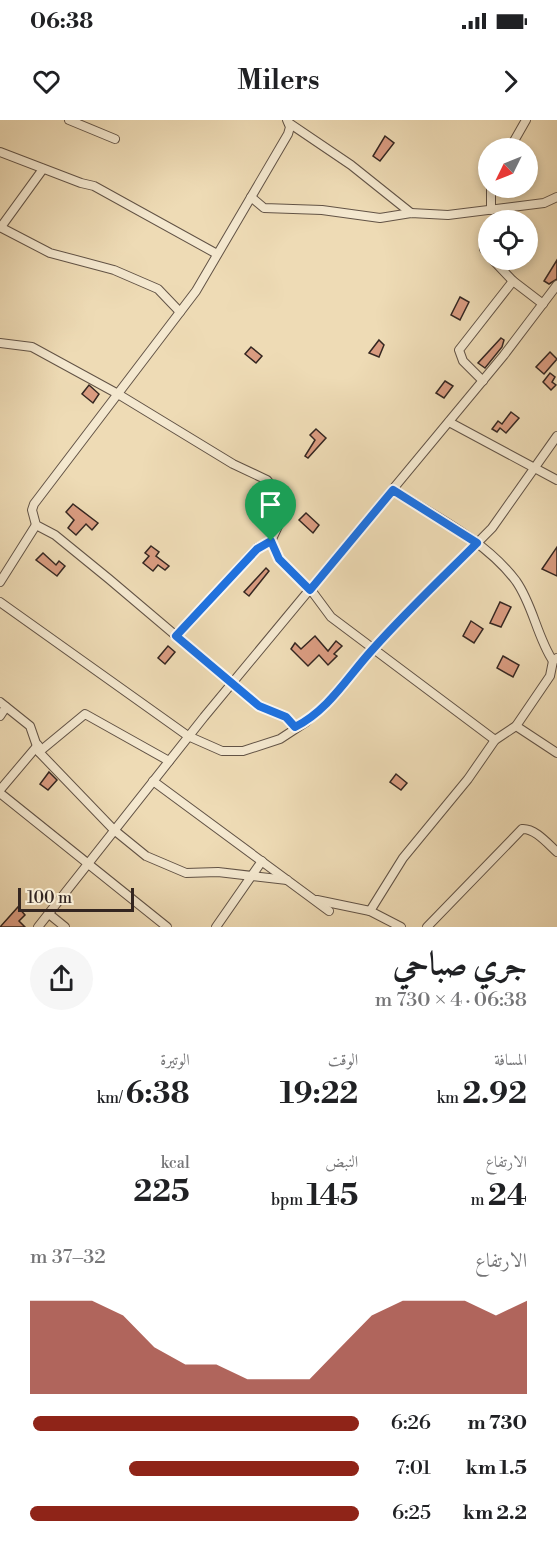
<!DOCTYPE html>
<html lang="ar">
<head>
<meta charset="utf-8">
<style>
  body { margin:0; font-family:"Libre Bodoni",Amiri,serif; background:#f6f6f6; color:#202124; direction:rtl; height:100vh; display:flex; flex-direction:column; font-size:22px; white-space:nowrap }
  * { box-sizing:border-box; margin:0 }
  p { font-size:20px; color:#757577 }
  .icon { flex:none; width:33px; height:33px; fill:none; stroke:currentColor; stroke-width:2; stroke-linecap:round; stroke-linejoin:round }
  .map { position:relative; height:807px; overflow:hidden; direction:ltr }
  .side { display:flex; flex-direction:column; background:#fff; flex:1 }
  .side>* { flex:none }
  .needle { width:39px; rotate:227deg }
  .buttons { position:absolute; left:478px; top:18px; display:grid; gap:12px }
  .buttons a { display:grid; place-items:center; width:60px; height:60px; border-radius:50%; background:#fff; box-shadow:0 3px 9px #0003; font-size:30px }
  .scale { position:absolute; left:18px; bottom:15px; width:116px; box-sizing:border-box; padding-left:6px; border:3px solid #342621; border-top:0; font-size:16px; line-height:21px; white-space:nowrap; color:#342621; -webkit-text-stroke:4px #f4e8cf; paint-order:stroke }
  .pin { position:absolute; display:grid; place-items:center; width:51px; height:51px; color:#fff; margin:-62px -26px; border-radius:50% 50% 50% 0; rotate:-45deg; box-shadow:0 0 6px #0007 }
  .pin .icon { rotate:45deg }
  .round { display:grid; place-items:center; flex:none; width:63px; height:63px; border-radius:32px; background:#f6f6f6 }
  .head { display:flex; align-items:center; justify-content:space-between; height:102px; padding:0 30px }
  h1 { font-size:33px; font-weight:700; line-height:45px }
  .figures { display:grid; grid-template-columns:repeat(3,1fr); gap:9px; height:102px; padding:6px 30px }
  .figures div { display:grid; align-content:center }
  .figures b { font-size:30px; font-weight:700 }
  .figures small { font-size:16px; font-weight:400 }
  .figures p { font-size:16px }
  .chart { height:168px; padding:12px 30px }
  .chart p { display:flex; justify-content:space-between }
  .chart svg { width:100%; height:108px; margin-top:6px; fill:#8f2418; opacity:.7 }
  ul { padding:0 30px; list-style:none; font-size:20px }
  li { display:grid; grid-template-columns:96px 72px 1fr; align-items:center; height:45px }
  li i { height:15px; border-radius:8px; background:#8f2418 }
  .status { display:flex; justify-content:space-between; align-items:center; height:42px; padding:0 30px; background:#fff; direction:ltr }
  .status svg { height:16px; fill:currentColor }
  header { display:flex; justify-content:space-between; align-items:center; height:78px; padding:0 30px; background:#fff; font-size:27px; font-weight:700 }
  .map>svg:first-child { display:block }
</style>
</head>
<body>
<div class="status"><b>06:38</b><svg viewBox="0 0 49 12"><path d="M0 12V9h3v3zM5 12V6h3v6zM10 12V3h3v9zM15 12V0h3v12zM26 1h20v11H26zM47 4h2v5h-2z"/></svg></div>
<header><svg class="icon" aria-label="forward" viewBox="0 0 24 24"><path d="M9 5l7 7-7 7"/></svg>Milers<svg class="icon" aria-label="heart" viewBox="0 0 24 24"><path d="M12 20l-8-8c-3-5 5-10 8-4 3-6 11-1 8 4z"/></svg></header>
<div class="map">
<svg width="557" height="807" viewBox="0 0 557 807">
  <rect width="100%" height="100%" fill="#eedbb5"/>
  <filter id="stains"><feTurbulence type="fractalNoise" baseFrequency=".00333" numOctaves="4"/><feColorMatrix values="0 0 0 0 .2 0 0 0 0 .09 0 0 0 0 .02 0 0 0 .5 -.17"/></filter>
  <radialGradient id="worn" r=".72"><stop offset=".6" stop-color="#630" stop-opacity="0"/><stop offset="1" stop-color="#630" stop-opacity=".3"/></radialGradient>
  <g fill="#da9c81" stroke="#342621" stroke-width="1.5">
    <polygon points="385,16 394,23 380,41 373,36"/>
    <polygon points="557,140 557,159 549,164 544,161"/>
    <polygon points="460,177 469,182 460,200 451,195"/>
    <polygon points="501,218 504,220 502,227 485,248 478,243"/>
    <polygon points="379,220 384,225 379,237 369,233"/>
    <polygon points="251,227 262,236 256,243 245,234"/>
    <polygon points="550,232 557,239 544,254 536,247"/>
    <polygon points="550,253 555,257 552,262 556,265 551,270 543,262"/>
    <polygon points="445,261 453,266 444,278 436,273"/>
    <polygon points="89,265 99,274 93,283 82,274"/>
    <polygon points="511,292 519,298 506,313 500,308 497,312 492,309 498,301 502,304"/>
    <polygon points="316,309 326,318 308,338 305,336 315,320 310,315"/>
    <polygon points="73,384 98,403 92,410 86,404 76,415 68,408 74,400 66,392"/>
    <polygon points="306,393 319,405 313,413 299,400"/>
    <polygon points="151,426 159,432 156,436 169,446 165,450 158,445 153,451 143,443 149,436 145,433"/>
    <polygon points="557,427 557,456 542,449"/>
    <polygon points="43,433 56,445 59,441 65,446 57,456 36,440"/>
    <polygon points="266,448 269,451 249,476 244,472"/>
    <polygon points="500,482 511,487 501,507 490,503"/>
    <polygon points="471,501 483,509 474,523 463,516"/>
    <polygon points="315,516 328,531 336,521 342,526 334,534 337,536 328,545 319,535 308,546 291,529 295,523 301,529"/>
    <polygon points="168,526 175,532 165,544 158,538"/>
    <polygon points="503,536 519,545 513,557 497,548"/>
    <polygon points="49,652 57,660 48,670 40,664"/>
    <polygon points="396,654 407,663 401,670 390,662"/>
    <polygon points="18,787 25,795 19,801 25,807 0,807"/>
  </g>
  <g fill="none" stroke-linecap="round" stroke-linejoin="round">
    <defs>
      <g id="street">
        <polyline points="69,0 115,19"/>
        <polyline points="287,0 290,7 288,14 196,171 34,384 32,390 36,405 55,415 109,459 259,586 286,597 295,607"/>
        <polyline points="289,3 351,45 411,93"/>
        <polyline points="510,28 526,0"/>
        <polyline points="0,32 81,63 94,66 217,134"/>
        <polyline points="251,77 264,88 322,90 380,98 411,93 448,95 544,83 557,77"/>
        <polyline points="491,90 491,68"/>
        <polyline points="0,107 50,133 114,150 158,169 180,192"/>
        <polyline points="1,107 43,49"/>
        <polyline points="484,129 489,135"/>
        <polyline points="493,140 513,161 543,184"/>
        <polyline points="0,223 32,227 118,274 233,344 267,360 288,385 271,421 257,428 176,516"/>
        <polyline points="483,261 463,241 459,230 513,161"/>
        <polyline points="449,302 557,360"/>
        <path d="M393 370C435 396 486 421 516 461 533 485 537 517 553 541"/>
        <polyline points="271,421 279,439 311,470 331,497 495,620"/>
        <polyline points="0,462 36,405"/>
        <polyline points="0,482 188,616 222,631 243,631 280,619 306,602 327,583 373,528 492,408 557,316"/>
        <polyline points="0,582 30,606 39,632"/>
        <polyline points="0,596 6,587"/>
        <polyline points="516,606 557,633"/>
        <polyline points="169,641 85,594 39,632 114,710 146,736 186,753 218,752 287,760"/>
        <polyline points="153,661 329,791"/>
        <polyline points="0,670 38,625"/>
        <polyline points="0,673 167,807"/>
        <polyline points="317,780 370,791 401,807"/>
        <polyline points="370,791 403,738 468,659 495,620 516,606 550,556 553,541 557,538"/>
        <polyline points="49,794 65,807"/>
        <polyline points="38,807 204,597 504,235 557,165"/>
        <polyline points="216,807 262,741"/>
        <path d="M427 807 522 709C535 708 548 724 557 732"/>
      </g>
    </defs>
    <use href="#street" stroke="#625346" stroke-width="10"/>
    <use href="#street" stroke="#f4e8cf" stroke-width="8"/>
  </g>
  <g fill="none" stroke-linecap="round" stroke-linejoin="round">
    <defs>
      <path id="route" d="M393 370 477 423C442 458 406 492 373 529 348 556 329 590 295 607L286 597 259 586 176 516 257 429 271 421 279 439 310 470Z"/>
    </defs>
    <use href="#route" stroke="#fff" stroke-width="12"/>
    <use href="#route" stroke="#1a73e8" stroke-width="8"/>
  </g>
  <rect width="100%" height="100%" filter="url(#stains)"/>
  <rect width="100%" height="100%" fill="url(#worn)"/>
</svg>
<div class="buttons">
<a><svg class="needle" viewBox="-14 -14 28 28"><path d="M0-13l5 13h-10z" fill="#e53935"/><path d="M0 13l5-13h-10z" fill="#757577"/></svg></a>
<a><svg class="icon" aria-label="locate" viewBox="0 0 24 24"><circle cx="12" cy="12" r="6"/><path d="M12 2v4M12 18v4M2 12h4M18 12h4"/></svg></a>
</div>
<div class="scale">100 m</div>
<div class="pin" style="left:271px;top:421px;background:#1e9e55"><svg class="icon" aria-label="arrive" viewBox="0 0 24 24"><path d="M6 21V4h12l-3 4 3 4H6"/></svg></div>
</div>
<section class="side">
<div class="head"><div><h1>جري صباحي</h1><p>06:38 · 4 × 730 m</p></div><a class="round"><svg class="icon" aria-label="share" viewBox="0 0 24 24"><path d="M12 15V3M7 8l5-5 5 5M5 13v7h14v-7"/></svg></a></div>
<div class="figures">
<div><p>المسافة</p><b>2.92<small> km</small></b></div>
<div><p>الوقت</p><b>19:22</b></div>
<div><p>الوتيرة</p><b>6:38<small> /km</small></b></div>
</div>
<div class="figures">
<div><p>الارتفاع</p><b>24<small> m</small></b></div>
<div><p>النبض</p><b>145<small> bpm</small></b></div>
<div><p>kcal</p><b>225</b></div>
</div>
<div class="chart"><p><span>الارتفاع</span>32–37 m</p>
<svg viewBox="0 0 160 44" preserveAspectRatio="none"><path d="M0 44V6L10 6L20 6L30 12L40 25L50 32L60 32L70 38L80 38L90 38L100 25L110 12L120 6L130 6L140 6L150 12L160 6V44z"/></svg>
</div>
<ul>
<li><b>730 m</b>6:26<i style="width:99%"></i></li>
<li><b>1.5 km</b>7:01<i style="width:70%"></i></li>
<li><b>2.2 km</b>6:25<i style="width:100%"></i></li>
</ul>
</section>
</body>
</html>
